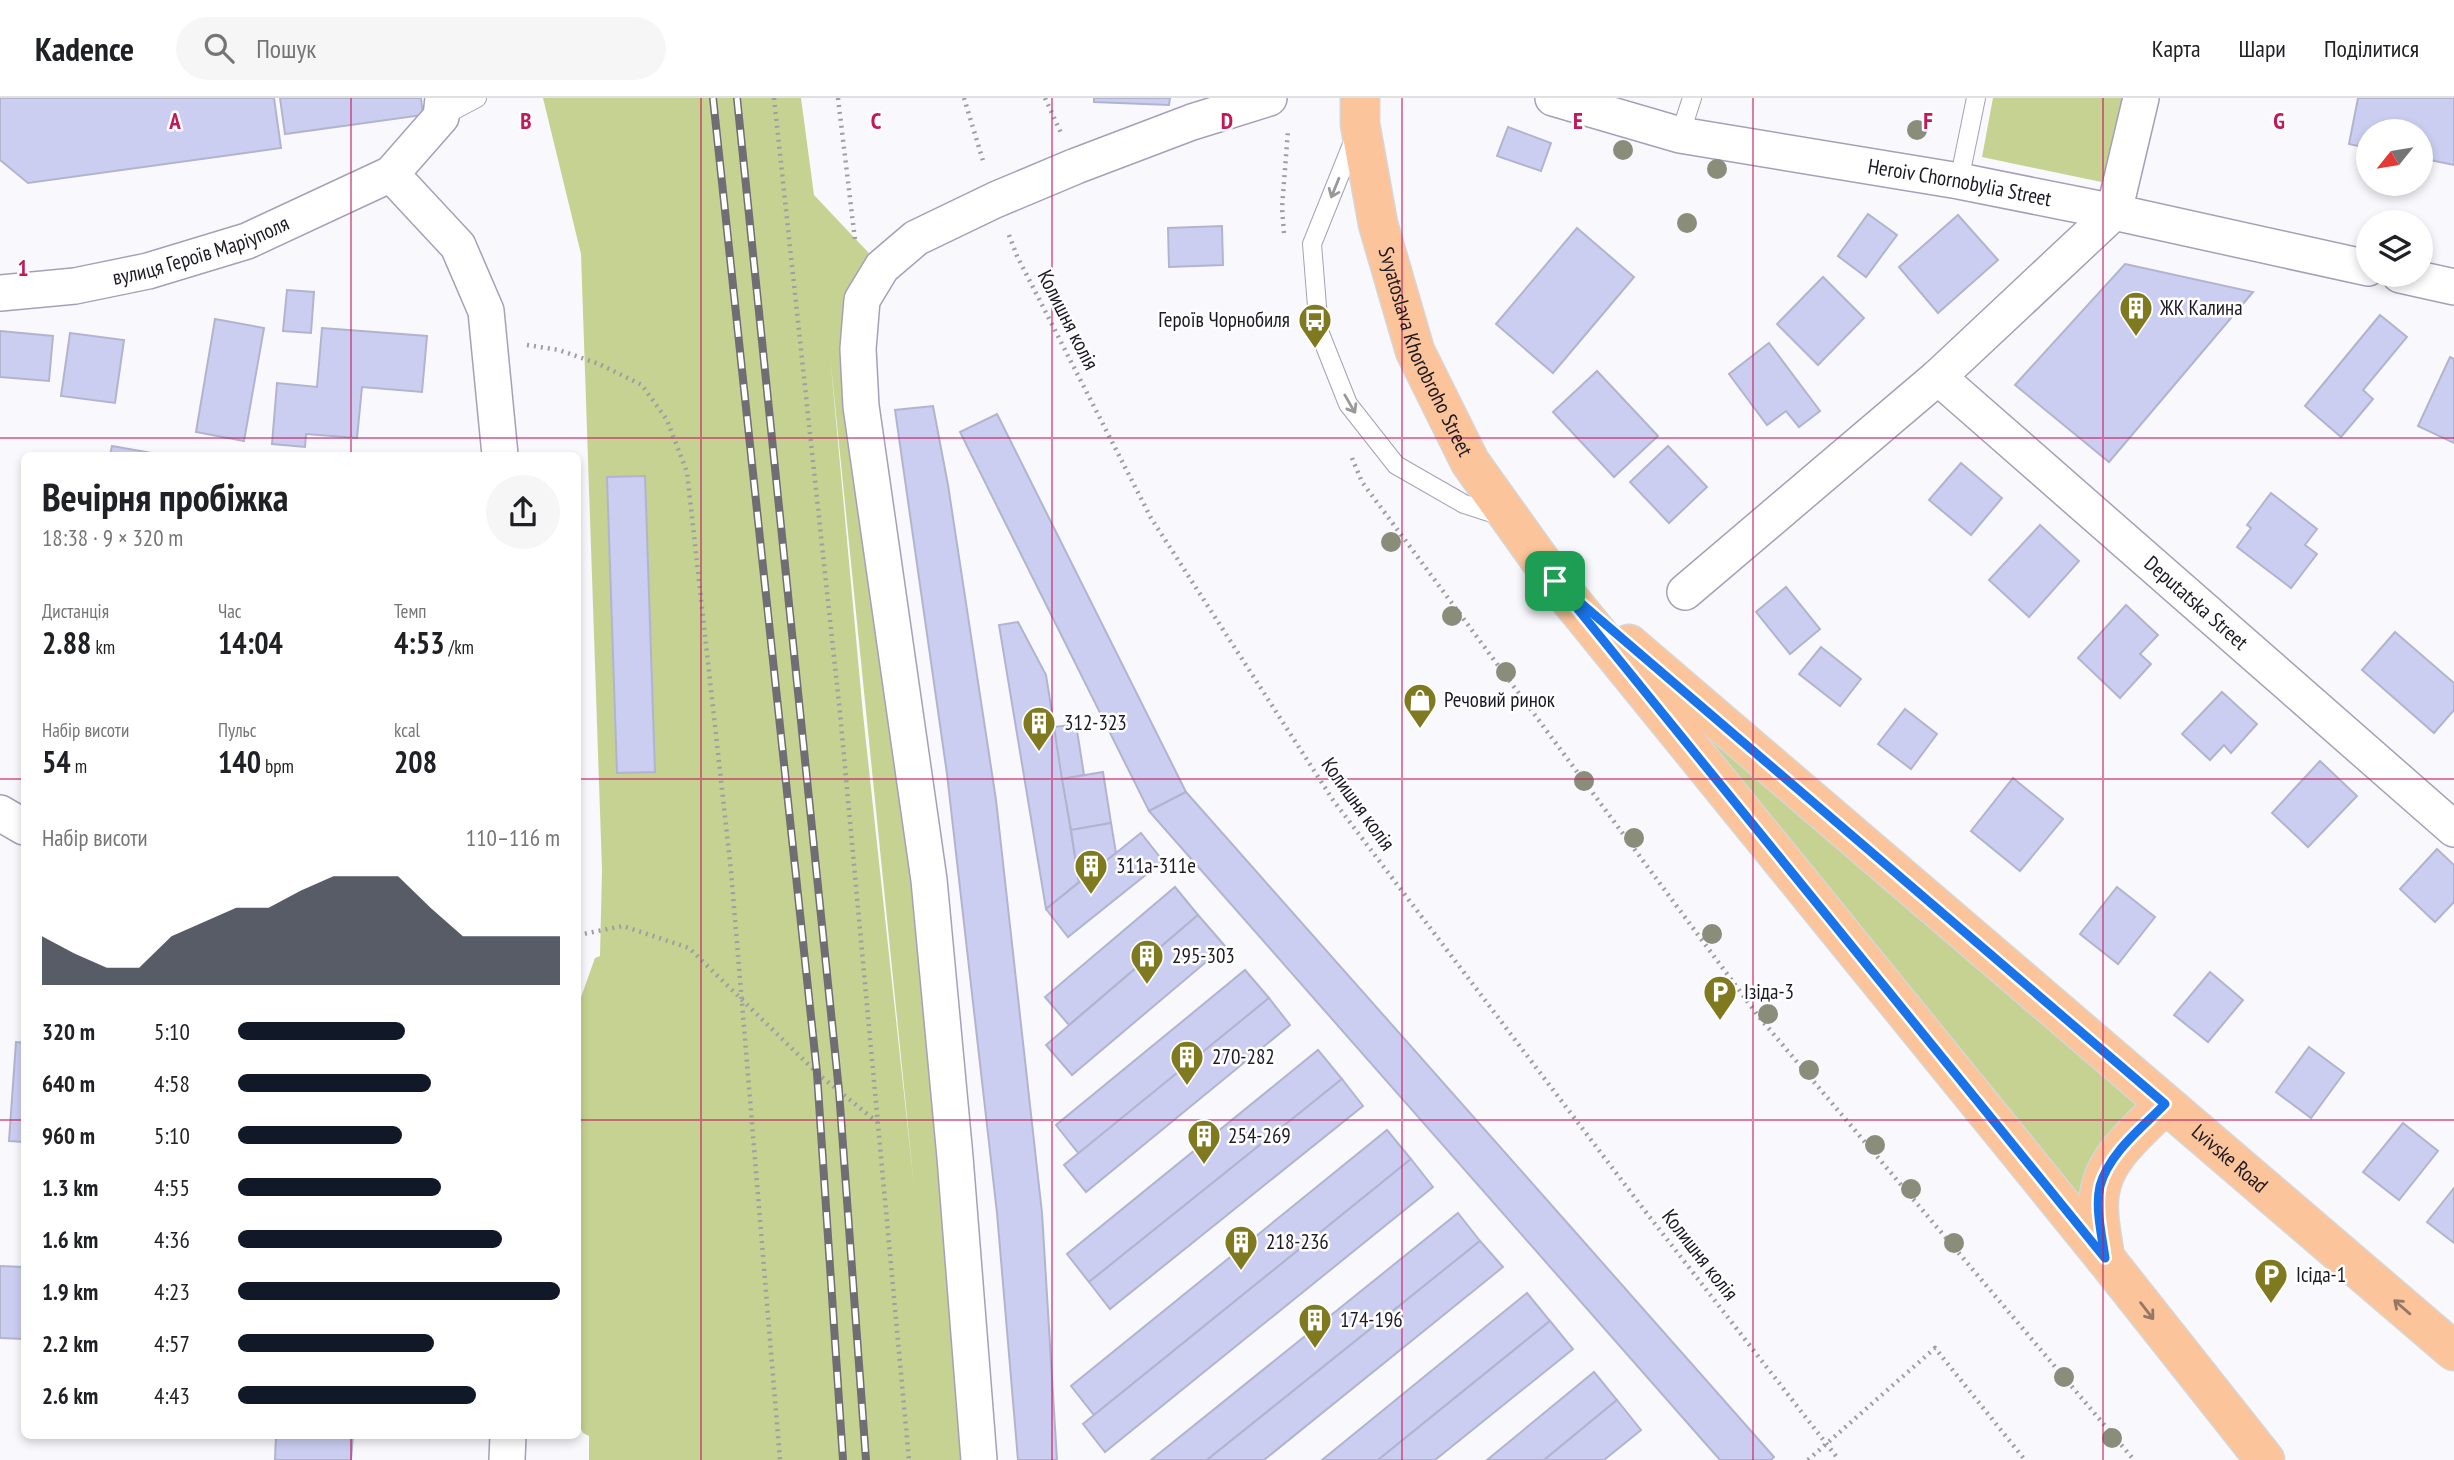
<!DOCTYPE html>
<html lang="uk">
<head>
<meta charset="utf-8">
<style>
  body { margin:0; font-family:"PT Sans Narrow",sans-serif; background:#f6f6f6; color:#202124; height:100vh; display:flex; flex-direction:column; font-size:26px; white-space:nowrap }
  * { box-sizing:border-box; margin:0 }
  p { font-size:23px; color:#757577 }
  .icon { flex:none; width:38px; height:38px; fill:none; stroke:currentColor; stroke-width:2; stroke-linecap:round; stroke-linejoin:round }
  .map { position:relative; flex:1; overflow:hidden }
  .side { position:absolute; left:21px; top:354px; width:560px; height:987px; display:flex; flex-direction:column; background:#fff; border-radius:10px; box-shadow:0 4px 10px #0003 }
  .side>* { flex:none }
  .needle { width:46px; rotate:240deg }
  .buttons { position:absolute; left:2356px; top:21px; display:grid; gap:14px }
  .buttons a { display:grid; place-items:center; width:77px; height:77px; border-radius:50%; background:#fff; box-shadow:0 4px 10px #0003; font-size:35px }
  .pin { position:absolute; display:grid; place-items:center; width:60px; height:60px; color:#fff; margin:-30px; border-radius:14px; box-shadow:0 4px 10px #0006 }
  .round { display:grid; place-items:center; flex:none; width:74px; height:74px; border-radius:37px; background:#f6f6f6 }
  .headline { display:flex; align-items:center; justify-content:space-between; height:119px; padding:0 21px }
  h1 { font-size:38px; font-weight:700; line-height:52px }
  .metrics { display:grid; grid-template-columns:repeat(3,1fr); gap:10px; height:119px; padding:7px 21px }
  .metrics div { display:grid; align-content:center }
  .metrics b { font-size:30px; font-weight:700 }
  .metrics small { font-size:19px; font-weight:400 }
  .metrics p { font-size:19px }
  .chart { height:196px; padding:14px 21px }
  .chart p { display:flex; justify-content:space-between }
  .chart svg { width:100%; height:126px; margin-top:7px; fill:#111827; opacity:.7 }
  ul { padding:0 21px; list-style:none; font-size:23px }
  li { display:grid; grid-template-columns:112px 84px 1fr; align-items:center; height:52px }
  li i { height:18px; border-radius:9px; background:#111827 }
  header { display:flex; align-items:center; gap:42px; box-sizing:border-box; height:98px; padding:0 35px; background:#fff; border-bottom:2px solid #e0e0e0 }
  header strong { font-size:33px }
  nav { display:flex; gap:38px; margin-inline-start:auto; font-size:24px }
  .search { width:490px; height:63px; background:#f6f6f6; display:flex; align-items:center; gap:18px; box-sizing:border-box; padding:0 24px; border-radius:38px; color:#757577; font-size:26px }
  .map>svg:first-child { display:block }
</style>
</head>
<body>
<header>
<strong>Kadence</strong>
<div class="search"><svg class="icon" aria-label="search" viewBox="0 0 24 24"><circle cx="10" cy="10" r="6"/><path d="M15 15l6 6"/></svg>Пошук</div>
<nav><a>Карта</a><a>Шари</a><a>Поділитися</a></nav>
</header>
<div class="map">
<svg width="2454" height="1362" viewBox="0 0 2454 1362">
  <rect width="100%" height="100%" fill="#f9f8fd"/>
  <g fill="#c5d291" fill-rule="evenodd">
    <path d="M543 0H801L814 97 882 169 862 202 979 1362H589V1338L583 1335 578 1326V957L580 902 595 860 600 858 602 772 581 156ZM830 257 914 1088 863 616Z"/>
    <polygon points="1993,0 2127,0 2111,86 1982,59"/>
    <polygon points="1555,483 2165,1006 2128,1044 2105,1160"/>
  </g>
  <g fill="#cbcef1" stroke="#b2b4cf" stroke-width="2">
    <polygon points="0,0 274,0 281,50 28,85 0,62"/>
    <polygon points="280,0 421,0 423,17 285,36"/>
    <polygon points="1094,0 1170,0 1169,7 1094,4"/>
    <polygon points="2358,0 2454,0 2454,67 2420,60 2420,33 2368,33 2368,50 2349,46"/>
    <polygon points="1508,29 1551,45 1541,73 1497,58"/>
    <polygon points="1868,116 1897,137 1866,179 1838,158"/>
    <polygon points="1958,117 1998,162 1938,215 1899,169"/>
    <polygon points="1222,128 1223,167 1169,169 1168,130"/>
    <polygon points="1577,130 1634,179 1553,275 1496,226"/>
    <polygon points="2125,166 2253,194 2109,364 2015,287"/>
    <polygon points="1823,179 1864,220 1818,267 1777,226"/>
    <polygon points="287,192 314,194 311,235 283,233"/>
    <polygon points="2380,217 2407,239 2363,292 2373,301 2341,339 2305,308"/>
    <polygon points="215,221 264,230 244,343 196,334"/>
    <polygon points="322,230 427,238 422,294 362,289 357,340 306,336 305,349 272,346 277,285 317,289"/>
    <polygon points="0,233 53,238 49,283 0,279"/>
    <polygon points="70,235 124,242 115,305 61,298"/>
    <polygon points="1769,245 1820,313 1799,329 1786,313 1767,327 1729,276"/>
    <polygon points="2450,259 2454,261 2454,345 2418,328"/>
    <polygon points="1597,273 1658,338 1614,379 1553,314"/>
    <polygon points="933,308 948,387 996,702 1042,1115 1057,1362 1018,1362 997,1115 947,676 895,312"/>
    <polygon points="997,316 1186,694 1149,713 960,334"/>
    <polygon points="112,348 158,356 158,357 110,357"/>
    <polygon points="1668,348 1707,389 1669,425 1630,384"/>
    <polygon points="1961,365 2002,400 1971,437 1929,402"/>
    <polygon points="645,378 655,674 617,675 607,379"/>
    <polygon points="2271,395 2317,431 2305,447 2317,456 2291,490 2237,449 2251,430 2247,427"/>
    <polygon points="2040,427 2079,463 2029,519 1989,482"/>
    <polygon points="1786,489 1820,531 1790,556 1756,514"/>
    <polygon points="2126,507 2158,537 2140,556 2151,566 2120,600 2078,560"/>
    <polygon points="1018,524 1046,577 1079,784 1046,811 999,527"/>
    <polygon points="2395,534 2454,585 2454,612 2434,635 2362,572"/>
    <polygon points="1821,549 1861,581 1840,608 1799,576"/>
    <polygon points="2222,594 2257,626 2231,655 2224,647 2210,662 2182,636"/>
    <polygon points="1905,611 1937,636 1911,671 1878,646"/>
    <polygon points="1076,626 1084,677 1062,681 1054,629"/>
    <polygon points="2320,663 2357,698 2308,749 2272,715"/>
    <polygon points="1103,674 1111,725 1071,732 1062,681"/>
    <polygon points="2013,680 2063,721 2020,773 1971,733"/>
    <polygon points="1186,694 1577,1136 1774,1359 1771,1362 1720,1362 1149,713"/>
    <polygon points="1111,725 1116,755 1079,784 1071,732"/>
    <polygon points="1141,735 1163,763 1068,839 1046,811"/>
    <polygon points="2437,751 2454,767 2454,804 2435,824 2400,791"/>
    <polygon points="1175,789 1198,817 1069,927 1045,899"/>
    <polygon points="2117,789 2155,819 2118,866 2080,836"/>
    <polygon points="1198,817 1225,848 1072,977 1046,947"/>
    <polygon points="1245,872 1269,900 1079,1056 1056,1027"/>
    <polygon points="2210,874 2243,902 2208,944 2174,917"/>
    <polygon points="1269,900 1290,927 1086,1094 1064,1067"/>
    <polygon points="16,944 24,945 24,1044 9,1043"/>
    <polygon points="2309,949 2344,975 2311,1020 2276,994"/>
    <polygon points="1318,952 1342,981 1089,1184 1067,1156"/>
    <polygon points="1342,981 1363,1008 1110,1211 1089,1184"/>
    <polygon points="2403,1025 2438,1053 2399,1102 2363,1074"/>
    <polygon points="1387,1032 1411,1061 1094,1317 1071,1288"/>
    <polygon points="1411,1061 1433,1089 1105,1354 1083,1326"/>
    <polygon points="2454,1090 2454,1145 2427,1124"/>
    <polygon points="1458,1115 1480,1143 1207,1362 1151,1362"/>
    <polygon points="1480,1143 1503,1169 1264,1362 1207,1362"/>
    <polygon points="0,1168 24,1169 24,1241 0,1240"/>
    <polygon points="1527,1195 1550,1223 1378,1362 1322,1362"/>
    <polygon points="1550,1223 1573,1251 1435,1362 1378,1362"/>
    <polygon points="1594,1274 1617,1302 1544,1362 1487,1362"/>
    <polygon points="1617,1302 1641,1332 1604,1362 1544,1362"/>
    <polygon points="276,1337 353,1337 351,1362 275,1362"/>
  </g>
  <g fill="none" stroke-linecap="round" stroke-linejoin="round">
    <defs>
      <g id="service">
        <polyline points="441,19 477,0"/>
        <polyline points="1680,37 1692,0"/>
        <polyline points="1355,39 1312,146 1319,233 1348,306 1396,367 1464,406 1501,418"/>
        <polyline points="1959,83 1976,0"/>
      </g>
      <g id="minor">
        <path id="s1" d="M1553 0 1680 37 1959 83 2114 114 2368 170"/>
        <polyline points="391,76 458,148 486,213 500,357"/>
        <polyline points="2400,177 2454,189"/>
        <path id="s2" d="M0 195 75 188 148 173 247 143 391 76 441 19 443 0"/>
        <path id="s3" d="M1938 279 2454 731"/>
        <polyline points="1685,494 1938,279 2114,114 2141,0"/>
        <polyline points="0,715 24,729"/>
        <polyline points="507,1362 508,1337"/>
        <polyline points="979,1362 955,1059 929,782 861,308 858,251 862,202 882,169 916,140 995,102 1076,68 1192,24 1269,0"/>
      </g>
      <g id="primary">
        <path id="s4" d="M1360 0V26L1378 126 1415 253 1470 364 1555 483 2105 1160 2265 1362"/>
        <path id="s5" d="M1629 546 2454 1253"/>
        <path d="M2105 1160C2102 1138 2095 1110 2101 1088 2109 1055 2142 1030 2165 1006"/>
      </g>
    </defs>
    <use href="#service" stroke="#a79fb9" stroke-width="20"/>
    <use href="#minor" stroke="#a79fb9" stroke-width="38"/>
    <use href="#primary" stroke="#d6d6d7" stroke-width="41"/>
    <g stroke="#a09da4" stroke-width="4.5" stroke-dasharray="2 5" stroke-linecap="butt">
      <polyline points="774,0 840,615 909,1362"/>
      <polyline points="838,0 855,142"/>
      <polyline points="964,0 984,66"/>
      <polyline points="1045,0 1061,35"/>
      <polyline points="1284,135 1282,110 1288,32"/>
      <polyline points="1009,137 1017,158 1151,420 1333,702 1645,1113 1839,1362"/>
      <polyline points="527,247 559,252 599,266 642,287 667,322 687,374 731,773 780,1362"/>
      <polyline points="1352,360 1362,384 1759,919 2134,1362"/>
      <polyline points="578,837 623,828 689,850 817,975 877,1024"/>
      <polyline points="1808,1362 1935,1250 2025,1362"/>
    </g>
    <use href="#service" stroke="#fff" stroke-width="18"/>
    <use href="#minor" stroke="#fff" stroke-width="35"/>
    <use href="#primary" stroke="#fbc49a" stroke-width="38"/>
    <defs>
      <g id="rail">
        <polyline points="713,0 817,975 843,1362"/>
        <polyline points="737,0 839,993 866,1362"/>
      </g>
    </defs>
    <use href="#rail" stroke="#706d75" stroke-width="8"/>
    <use href="#rail" stroke="#fff" stroke-width="5" stroke-dasharray="16" stroke-linecap="butt"/>
  </g>
  <g fill="#8a8d79">
    <circle cx="1917" cy="32" r="10"/>
    <circle cx="1623" cy="52" r="10"/>
    <circle cx="1717" cy="71" r="10"/>
    <circle cx="1687" cy="125" r="10"/>
    <circle cx="1391" cy="444" r="10"/>
    <circle cx="1452" cy="518" r="10"/>
    <circle cx="1506" cy="574" r="10"/>
    <circle cx="1584" cy="683" r="10"/>
    <circle cx="1634" cy="740" r="10"/>
    <circle cx="1712" cy="836" r="10"/>
    <circle cx="1768" cy="916" r="10"/>
    <circle cx="1809" cy="972" r="10"/>
    <circle cx="1875" cy="1047" r="10"/>
    <circle cx="1911" cy="1091" r="10"/>
    <circle cx="1954" cy="1145" r="10"/>
    <circle cx="2064" cy="1279" r="10"/>
    <circle cx="2112" cy="1340" r="10"/>
  </g>
  <defs><path id="oneway-shaft" d="M-6 0H5M1.5-3L5.5 0L1.5 3" fill="none" stroke-width="1.6" stroke-linecap="round" stroke-linejoin="round" transform="scale(1.75)"/></defs>
  <g stroke="#99989c">
    <use href="#oneway-shaft" transform="translate(1335 90) rotate(112)"/>
    <use href="#oneway-shaft" transform="translate(1350 306) rotate(60)"/>
  </g>
  <g stroke="#977764">
    <use href="#oneway-shaft" transform="translate(2402 1209) rotate(-139)"/>
    <use href="#oneway-shaft" transform="translate(2147 1213) rotate(52)"/>
  </g>
  <g fill="none" stroke-linecap="round" stroke-linejoin="round">
    <defs>
      <path id="route" d="M1555 483 2165 1006C2142 1030 2109 1055 2100 1088 2095 1110 2102 1138 2105 1160Z"/>
    </defs>
    <use href="#route" stroke="#fff" stroke-width="14"/>
    <use href="#route" stroke="#1a73e8" stroke-width="9"/>
  </g>
  <path fill="none" stroke="#c2185b" stroke-width="2" stroke-opacity="0.55" d="M351 0V357M701 0V1362M1052 0V1362M1402 0V1362M1753 0V1362M2103 0V1362M0 340H2454M0 681H24M578 681H2454M0 1022H24M578 1022H2454M351 1337V1362"/>
  <defs>
    <symbol id="building-pin" viewBox="-11 -11 22 30"><path d="M0 17L-7.5 6A9.5 9.5 0 1 1 7.5 6Z" fill="#7f791f" stroke="#fff"/><path d="M-4-6H4V6H1V3H-1V6H-4ZM-2.5-4.3h1.7v1.8h-1.7ZM.8-4.3h1.7v1.8H.8ZM-2.5-1h1.7V.8h-1.7ZM.8-1h1.7V.8H.8Z" fill="#fff"/></symbol>
    <symbol id="bus-pin" viewBox="-11 -11 22 30"><path d="M0 17L-7.5 6A9.5 9.5 0 1 1 7.5 6Z" fill="#7f791f" stroke="#fff"/><path d="M-5-6H5V4H4V6H2V4H-2V6H-4V4H-5ZM-3.5-4V0h7V-4ZM-3.5 1.2v1.5H-2V1.2ZM2 1.2v1.5H3.5V1.2Z" fill="#fff"/></symbol>
    <symbol id="shop-pin" viewBox="-11 -11 22 30"><path d="M0 17L-7.5 6A9.5 9.5 0 1 1 7.5 6Z" fill="#7f791f" stroke="#fff"/><path d="M-5-2.5h2.3a2.7 3.5 0 0 1 5.4 0H5L5.5 6h-11ZM-1.5-2.5h3a1.5 2.3 0 0 0-3 0Z" fill="#fff"/></symbol>
    <symbol id="parking-pin" viewBox="-11 -11 22 30"><path d="M0 17L-7.5 6A9.5 9.5 0 1 1 7.5 6Z" fill="#7f791f" stroke="#fff"/><path d="M-3.5-5.5H1a3.5 3.5 0 0 1 0 7H-1V5.5H-3.5ZM-1-3.4V-.6H.8a1.4 1.4 0 0 0 0-2.8Z" fill="#fff"/></symbol>
  </defs>
  <g fill-rule="evenodd">
    <use href="#building-pin" x="2117" y="191" width="38" height="52"/>
    <use href="#bus-pin" x="1296" y="203" width="38" height="52"/>
    <use href="#shop-pin" x="1401" y="583" width="38" height="52"/>
    <use href="#building-pin" x="1020" y="606" width="38" height="52"/>
    <use href="#building-pin" x="1072" y="749" width="38" height="52"/>
    <use href="#building-pin" x="1128" y="839" width="38" height="52"/>
    <use href="#parking-pin" x="1701" y="875" width="38" height="52"/>
    <use href="#building-pin" x="1168" y="940" width="38" height="52"/>
    <use href="#building-pin" x="1185" y="1019" width="38" height="52"/>
    <use href="#building-pin" x="1222" y="1125" width="38" height="52"/>
    <use href="#parking-pin" x="2252" y="1158" width="38" height="52"/>
    <use href="#building-pin" x="1296" y="1203" width="38" height="52"/>
  </g>
  <g text-anchor="middle" stroke-width="5" stroke-linejoin="round" paint-order="stroke">
    <g font-size="21" fill="#1d1923" stroke="#fff">
      <text dy="7" stroke="none"><textPath href="#s1" startOffset="416">Heroiv Chornobylia Street</textPath></text>
      <text dy="7" stroke="none"><textPath href="#s2" startOffset="206">вулиця Героїв Маріуполя</textPath></text>
      <text transform="translate(1068 222) rotate(63)" y="7">Колишня колія</text>
      <text dy="7" stroke="none"><textPath href="#s4" startOffset="264">Svyatoslava Khorobroho Street</textPath></text>
      <text dy="7" stroke="none"><textPath href="#s3" startOffset="343">Deputatska Street</textPath></text>
      <text transform="translate(1358 706) rotate(54)" y="7">Колишня колія</text>
      <text dy="7" stroke="none"><textPath href="#s5" startOffset="791">Lvivske Road</textPath></text>
      <text transform="translate(1700 1157) rotate(52)" y="7">Колишня колія</text>
    </g>
    <g font-size="21" fill="#1d1923" stroke="#fff" text-anchor="start">
      <text x="2160" y="217">ЖК Калина</text>
      <text x="1290" y="229" text-anchor="end">Героїв Чорнобиля</text>
      <text x="1444" y="609">Речовий ринок</text>
      <text x="1064" y="632">312-323</text>
      <text x="1116" y="775">311а-311е</text>
      <text x="1172" y="865">295-303</text>
      <text x="1744" y="901">Ізіда-3</text>
      <text x="1212" y="966">270-282</text>
      <text x="1228" y="1045">254-269</text>
      <text x="1266" y="1151">218-236</text>
      <text x="2296" y="1184">Ісіда-1</text>
      <text x="1340" y="1229">174-196</text>
    </g>
  </g>
  <g font-size="23" text-anchor="middle" font-weight="bold" fill="#c2185b" stroke="#fff" stroke-width="5" stroke-linejoin="round" paint-order="stroke">
    <text x="175" y="31">A</text>
    <text x="526" y="31">B</text>
    <text x="876" y="31">C</text>
    <text x="1227" y="31">D</text>
    <text x="1578" y="31">E</text>
    <text x="1928" y="31">F</text>
    <text x="2279" y="31">G</text>
    <text x="23" y="178">1</text>
  </g>
</svg>
<div class="buttons">
<a><svg class="needle" viewBox="-14 -14 28 28"><path d="M0-13l5 13h-10z" fill="#e53935"/><path d="M0 13l5-13h-10z" fill="#757577"/></svg></a>
<a><svg class="icon" aria-label="layers" viewBox="0 0 24 24"><path d="M12 4l9 5-9 5-9-5zM3 14l9 5 9-5"/></svg></a>
</div>
<div class="pin" style="left:1555px;top:483px;background:#1e9e55"><svg class="icon" aria-label="arrive" viewBox="0 0 24 24"><path d="M6 21V4h12l-3 4 3 4H6"/></svg></div>
<section class="side">
<div class="headline"><div><h1>Вечірня пробіжка</h1><p>18:38 · 9 × 320 m</p></div><a class="round"><svg class="icon" aria-label="share" viewBox="0 0 24 24"><path d="M12 15V3M7 8l5-5 5 5M5 13v7h14v-7"/></svg></a></div>
<div class="metrics">
<div><p>Дистанція</p><b>2.88<small> km</small></b></div>
<div><p>Час</p><b>14:04</b></div>
<div><p>Темп</p><b>4:53<small> /km</small></b></div>
</div>
<div class="metrics">
<div><p>Набір висоти</p><b>54<small> m</small></b></div>
<div><p>Пульс</p><b>140<small> bpm</small></b></div>
<div><p>kcal</p><b>208</b></div>
</div>
<div class="chart"><p><span>Набір висоти</span>110–116 m</p>
<svg viewBox="0 0 160 44" preserveAspectRatio="none"><path d="M0 44V27L10 33L20 38L30 38L40 27L50 22L60 17L70 17L80 11L90 6L100 6L110 6L120 17L130 27L140 27L150 27L160 27V44z"/></svg>
</div>
<ul>
<li><b>320 m</b>5:10<i style="width:52%"></i></li>
<li><b>640 m</b>4:58<i style="width:60%"></i></li>
<li><b>960 m</b>5:10<i style="width:51%"></i></li>
<li><b>1.3 km</b>4:55<i style="width:63%"></i></li>
<li><b>1.6 km</b>4:36<i style="width:82%"></i></li>
<li><b>1.9 km</b>4:23<i style="width:100%"></i></li>
<li><b>2.2 km</b>4:57<i style="width:61%"></i></li>
<li><b>2.6 km</b>4:43<i style="width:74%"></i></li>
</ul>
</section>
</div>
</body>
</html>
